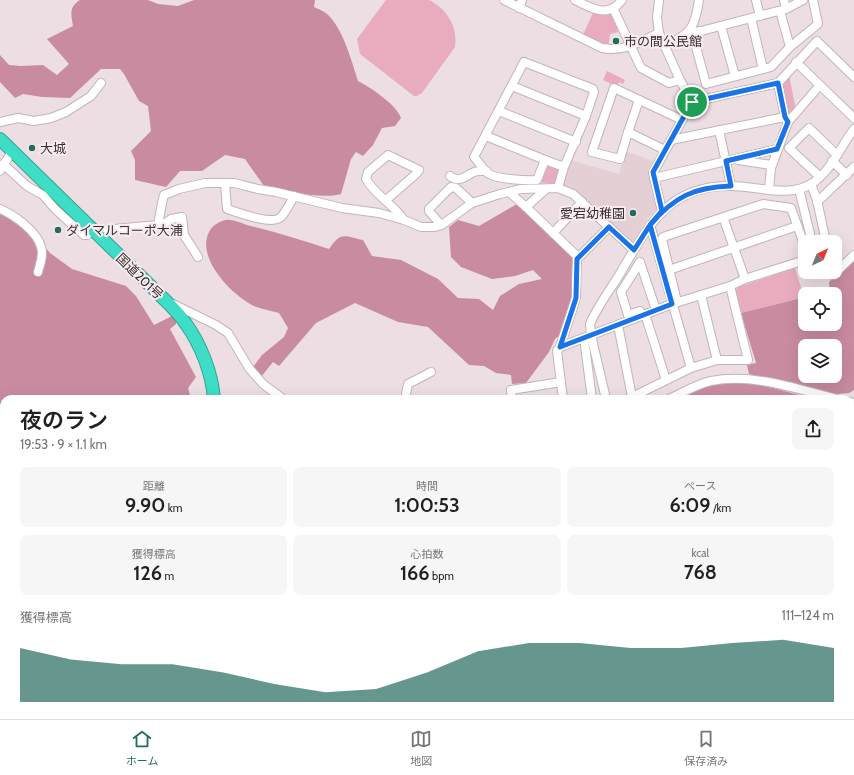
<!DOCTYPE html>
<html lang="ja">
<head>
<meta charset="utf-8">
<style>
  body { margin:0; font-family:Cabin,"Noto Sans JP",sans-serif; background:#f6f6f6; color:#202124; height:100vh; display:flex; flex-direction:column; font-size:15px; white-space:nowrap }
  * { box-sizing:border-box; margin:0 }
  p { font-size:13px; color:#757577 }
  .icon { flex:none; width:22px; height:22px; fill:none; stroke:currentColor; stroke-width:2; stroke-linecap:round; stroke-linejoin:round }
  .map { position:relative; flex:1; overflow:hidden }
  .details { position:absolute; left:0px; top:395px; width:854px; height:324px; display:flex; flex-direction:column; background:#fff; border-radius:12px 12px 0 0; box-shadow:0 4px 16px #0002 }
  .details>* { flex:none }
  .needle { width:26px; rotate:43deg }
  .buttons { position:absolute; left:798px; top:235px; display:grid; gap:8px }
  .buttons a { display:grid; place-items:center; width:44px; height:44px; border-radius:8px; background:#fff; box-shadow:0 4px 16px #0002; font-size:20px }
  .pin { position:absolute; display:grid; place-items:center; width:34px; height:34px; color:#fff; margin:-17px; border:2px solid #fff; border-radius:50%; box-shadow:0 1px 4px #0007 }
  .round { display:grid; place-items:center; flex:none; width:42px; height:42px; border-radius:8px; background:#f6f6f6 }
  .summary { display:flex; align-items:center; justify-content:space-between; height:68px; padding:0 20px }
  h1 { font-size:22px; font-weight:600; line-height:30px }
  .stats { display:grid; grid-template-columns:repeat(3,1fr); gap:6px; height:68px; padding:4px 20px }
  .stats div { display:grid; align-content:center; border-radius:8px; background:#f6f6f6; text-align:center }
  .stats b { font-size:20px; font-weight:600 }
  .stats small { font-size:11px; font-weight:400 }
  .stats p { font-size:11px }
  .chart { height:112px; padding:8px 20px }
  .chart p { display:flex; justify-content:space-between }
  .chart svg { width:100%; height:72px; margin-top:4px; fill:#256c60; opacity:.7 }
  .tab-bar { display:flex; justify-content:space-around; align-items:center; height:56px; border-top:1px solid #e0e0e0; background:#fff; font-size:11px; color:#757577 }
  .tab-bar a { display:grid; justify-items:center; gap:2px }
  .tab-bar .on { color:#256c60 }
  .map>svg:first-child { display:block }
</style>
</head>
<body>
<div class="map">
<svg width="854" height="719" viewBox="0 0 854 719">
  <rect width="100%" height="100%" fill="#ecdee2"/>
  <polygon fill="#e4cfd5" points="625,151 656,162 658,209 648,218 631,244 563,186 570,160 619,174"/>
  <g fill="#e9acbf">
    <path d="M386 0H429C447 9 458 27 455 47L422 93 417 96H414L360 54 357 39Z"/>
    <polygon points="613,12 620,27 617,29 618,32 610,34 608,48 582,37 593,13 601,15"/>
    <polygon points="607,71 625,80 623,84 619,82 617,87 603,80"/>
    <polygon points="789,75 796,110 790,117 787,116 780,84"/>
    <polygon points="548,163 558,168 561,171 557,181 554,184 538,182"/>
    <polygon points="795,268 804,297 741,313 735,291 738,287"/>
  </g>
  <g fill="#c98b9f" fill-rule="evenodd">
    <path d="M80 0H148L158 4 178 6 194 0H315L314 7C318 9 324 11 327 14 343 28 352 62 358 81 371 88 396 104 401 118L395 126 382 128 373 145 363 156 356 152 351 159 341 194C320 200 285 190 264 186L245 159 225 155 202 171H180L166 187 135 180V160L131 151 151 131 148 106 139 101 124 74 120 69H101L70 98 42 97 23 94 15 98 0 82V55L9 65 21 66 43 65 57 75 69 64 47 39 73 26C71 14 69 7 80 0Z"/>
    <path d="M517 204 574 257V296L560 335 555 339 549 352 526 383 512 384 511 375 496 373 484 366 469 365 428 327 398 322 355 303 316 323 279 366 273 362 261 377 253 367 262 355 284 337 288 328 279 313C272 311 257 308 252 305 231 294 196 258 209 232 212 226 219 221 226 220 232 219 241 223 247 225 275 232 302 240 329 249 341 231 344 236 363 240L372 256 401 260 438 279 458 298 479 299 493 310 500 296 519 284 542 279 533 270 515 276 492 279 461 267 451 257 449 227 458 220 479 226Z"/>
    <polygon points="0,211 29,230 50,253 72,269 126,286 136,296 154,325 172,316 176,320 176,324 170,329 196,377 188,388 191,399 4,399 4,462 0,460"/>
    <path d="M854 259V390L849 393 836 394 749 374 747 365 756 363 741 313 805 297V324H835V294H822L830 293 829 282ZM805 346H835V376H805Z"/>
    <polygon points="730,381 758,384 814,399 676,399 710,384"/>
    <polygon points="850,409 854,410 854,719 561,719 534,715 850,715"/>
    <polygon points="4,496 4,556 0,555 0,498"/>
    <polygon points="4,640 4,715 103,715 104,719 0,719 0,644"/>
  </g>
  <rect fill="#67b5a6" x="452" y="715" width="50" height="4"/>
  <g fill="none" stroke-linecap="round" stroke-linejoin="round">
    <defs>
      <g id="minor">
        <path d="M504 0 602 48C625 52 639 42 659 33"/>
        <path d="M575 0C591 8 608 19 622 0"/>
        <polyline points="659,0 657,18 659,33 680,80 692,102"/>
        <polyline points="756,0 760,16"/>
        <polyline points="519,8 522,0"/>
        <polyline points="613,8 641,68 669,83 680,80"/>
        <polyline points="786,9 803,0"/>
        <polyline points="751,18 763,69"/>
        <polyline points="721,26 735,76"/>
        <polyline points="690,30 692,32 701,31 786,9 784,0"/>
        <polyline points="692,32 706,84 771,67 790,47 780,11"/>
        <path d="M665 45C691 35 695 27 699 0"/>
        <polyline points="790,47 818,24 813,0"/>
        <polyline points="796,62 854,118"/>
        <polyline points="512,86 586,116"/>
        <polyline points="499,111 576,142"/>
        <polyline points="0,122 18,118 34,121 51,118 66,112 91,96 101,83"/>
        <polyline points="788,122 820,85"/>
        <polyline points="719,130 731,186"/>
        <polyline points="628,132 639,100"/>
        <polyline points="486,136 545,160"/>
        <polyline points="671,140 785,117"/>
        <polyline points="665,150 628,132 620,159 592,152 614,88 682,120"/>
        <polyline points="738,160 771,165"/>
        <polyline points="832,161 847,175"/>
        <polyline points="3,164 27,186 43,195 56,210 84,235 87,235"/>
        <polyline points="0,171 12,151"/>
        <path d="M450 176C459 183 464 177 472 173 476 170 481 171 486 171"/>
        <polyline points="820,177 789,148 809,128 837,155"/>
        <polyline points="654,178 777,149"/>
        <path d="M225 183 227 209C237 212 272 226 281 217 286 212 290 203 294 196"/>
        <polyline points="811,184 817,200 826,242"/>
        <path d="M558 188 564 167 545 160 537 180C526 181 498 179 489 174 483 170 479 162 474 157L524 62 593 89 594 92 586 116 564 167"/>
        <polyline points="546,189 526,207 577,256 576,298 560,347 557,351 563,399"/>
        <polyline points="769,189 771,168 788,122 785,117 778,83"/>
        <polyline points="799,189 812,242"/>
        <polyline points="509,192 526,207"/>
        <path d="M386 200 416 174 419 170 388 155 368 172 366 179C374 194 394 205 404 220"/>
        <polyline points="817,202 854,167"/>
        <path d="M0 209C14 215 37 231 41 247 44 255 40 264 38 272"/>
        <polyline points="662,211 653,173 692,102 778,83 817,41 854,77"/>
        <polyline points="723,217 745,279"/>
        <polyline points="158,225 164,224 171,219 182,217 184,235 198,257"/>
        <polyline points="441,225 429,211 429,209 451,187 456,188 472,203"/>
        <polyline points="650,225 691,368"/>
        <polyline points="103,230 158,225 162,203 164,195 179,189 205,183 234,183 258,189 276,192 342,208 379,213 404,220 421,227 435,227 443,224 472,203 500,194 521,189 558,188 573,194 634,250"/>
        <polyline points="553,233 582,202"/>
        <polyline points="577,259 609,227"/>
        <polyline points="669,270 797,226"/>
        <polyline points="832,272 833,275 854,255"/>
        <polyline points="701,295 717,360"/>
        <polyline points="677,302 662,239 663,237 763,204 791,208 805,247"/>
        <polyline points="171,303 216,325 228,333 249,368 263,384 283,399"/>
        <polyline points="640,311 628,315 621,292 640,262 656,310"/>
        <polyline points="645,314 666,380"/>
        <polyline points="618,325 632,397"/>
        <polyline points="584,338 592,399"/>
        <polyline points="560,347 672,304 730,286 745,279 805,260"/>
        <polyline points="405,399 408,384 431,372"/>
        <polyline points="512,399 511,390 561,382"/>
        <path d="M606 399 591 335 590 324C596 309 609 291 618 277 646 230 667 184 731 186 756 186 788 198 811 184 831 172 840 147 854 129"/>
        <polyline points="628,399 691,368 717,360 748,360 730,286"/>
        <path d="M669 399C682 393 697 384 711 381 753 373 797 389 837 399"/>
        <polyline points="850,402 854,403"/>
        <polyline points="0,493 4,491"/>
        <polyline points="0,591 4,598"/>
        <polyline points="109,715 122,719"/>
        <polyline points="140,719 141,715"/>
        <polyline points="183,719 184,715"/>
      </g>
      <g id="highway">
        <path d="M0 139 166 301C173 308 181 316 186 324 201 345 212 373 214 399"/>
        <polyline points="268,715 274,719"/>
      </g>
    </defs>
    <use href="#minor" stroke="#c2b5b9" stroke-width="10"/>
    <use href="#highway" stroke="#3aa092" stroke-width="14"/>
    <use href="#minor" stroke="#fff" stroke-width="8"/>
    <use href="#highway" stroke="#3eddc6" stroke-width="12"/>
  </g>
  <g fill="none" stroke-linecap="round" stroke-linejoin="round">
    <defs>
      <path id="route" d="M692 102 653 172 662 211 650 225 634 250 609 227 577 259 576 298 560 347 672 304 650 225C674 197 694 187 731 186L726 161 777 149 788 122 785 117 778 83 692 102"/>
    </defs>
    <use href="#route" stroke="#fff" stroke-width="8"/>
    <use href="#route" stroke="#1a73e8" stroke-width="5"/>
  </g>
  <g fill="#256c60" stroke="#faebef" stroke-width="1.5">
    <circle cx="616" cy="41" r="4"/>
    <circle cx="32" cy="148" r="4"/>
    <circle cx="633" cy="213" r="4"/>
    <circle cx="58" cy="230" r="4"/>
  </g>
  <g text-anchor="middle" stroke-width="4" stroke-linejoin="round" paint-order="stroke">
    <g font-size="13" fill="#342f31" stroke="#faebef" text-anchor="start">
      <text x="624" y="46">市の間公民館</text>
      <text x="40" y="153">大城</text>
      <text x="625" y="218" text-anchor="end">愛宕幼稚園</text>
      <text x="66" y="235">ダイマルコーポ大浦</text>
    </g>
    <g font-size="13" fill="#342f31" stroke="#faebef">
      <text transform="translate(140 276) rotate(44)" y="5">国道201号</text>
    </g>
  </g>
</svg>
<div class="buttons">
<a><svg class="needle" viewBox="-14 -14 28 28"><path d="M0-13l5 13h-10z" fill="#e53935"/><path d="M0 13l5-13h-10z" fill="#757577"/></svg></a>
<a><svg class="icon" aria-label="locate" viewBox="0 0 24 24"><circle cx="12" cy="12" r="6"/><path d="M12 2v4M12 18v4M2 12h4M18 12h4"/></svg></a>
<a><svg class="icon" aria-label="layers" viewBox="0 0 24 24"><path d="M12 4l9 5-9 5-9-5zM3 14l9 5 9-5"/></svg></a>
</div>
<div class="pin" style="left:692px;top:102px;background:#1e9e55"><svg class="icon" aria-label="arrive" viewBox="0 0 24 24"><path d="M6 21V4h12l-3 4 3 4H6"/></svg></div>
<section class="details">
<div class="summary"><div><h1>夜のラン</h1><p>19:53 · 9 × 1.1 km</p></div><a class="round"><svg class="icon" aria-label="share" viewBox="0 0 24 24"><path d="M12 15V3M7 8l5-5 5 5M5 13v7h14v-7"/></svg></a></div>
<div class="stats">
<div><p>距離</p><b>9.90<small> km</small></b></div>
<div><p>時間</p><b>1:00:53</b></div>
<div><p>ペース</p><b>6:09<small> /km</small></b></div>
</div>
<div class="stats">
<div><p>獲得標高</p><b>126<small> m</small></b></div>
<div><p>心拍数</p><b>166<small> bpm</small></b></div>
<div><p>kcal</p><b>768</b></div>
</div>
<div class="chart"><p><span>獲得標高</span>111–124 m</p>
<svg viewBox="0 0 160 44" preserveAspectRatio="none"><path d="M0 44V11L10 18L20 21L30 21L40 26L50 33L60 38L70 36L80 26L90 13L100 8L110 8L120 11L130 11L140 8L150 6L160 11V44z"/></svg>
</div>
</section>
</div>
<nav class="tab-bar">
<a class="on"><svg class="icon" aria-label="home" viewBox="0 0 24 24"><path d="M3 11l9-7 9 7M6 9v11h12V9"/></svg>ホーム</a>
<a><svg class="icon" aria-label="map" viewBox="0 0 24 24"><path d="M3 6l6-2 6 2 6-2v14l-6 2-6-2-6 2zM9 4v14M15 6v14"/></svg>地図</a>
<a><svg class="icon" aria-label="saved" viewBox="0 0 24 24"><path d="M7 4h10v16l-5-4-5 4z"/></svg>保存済み</a>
</nav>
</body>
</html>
